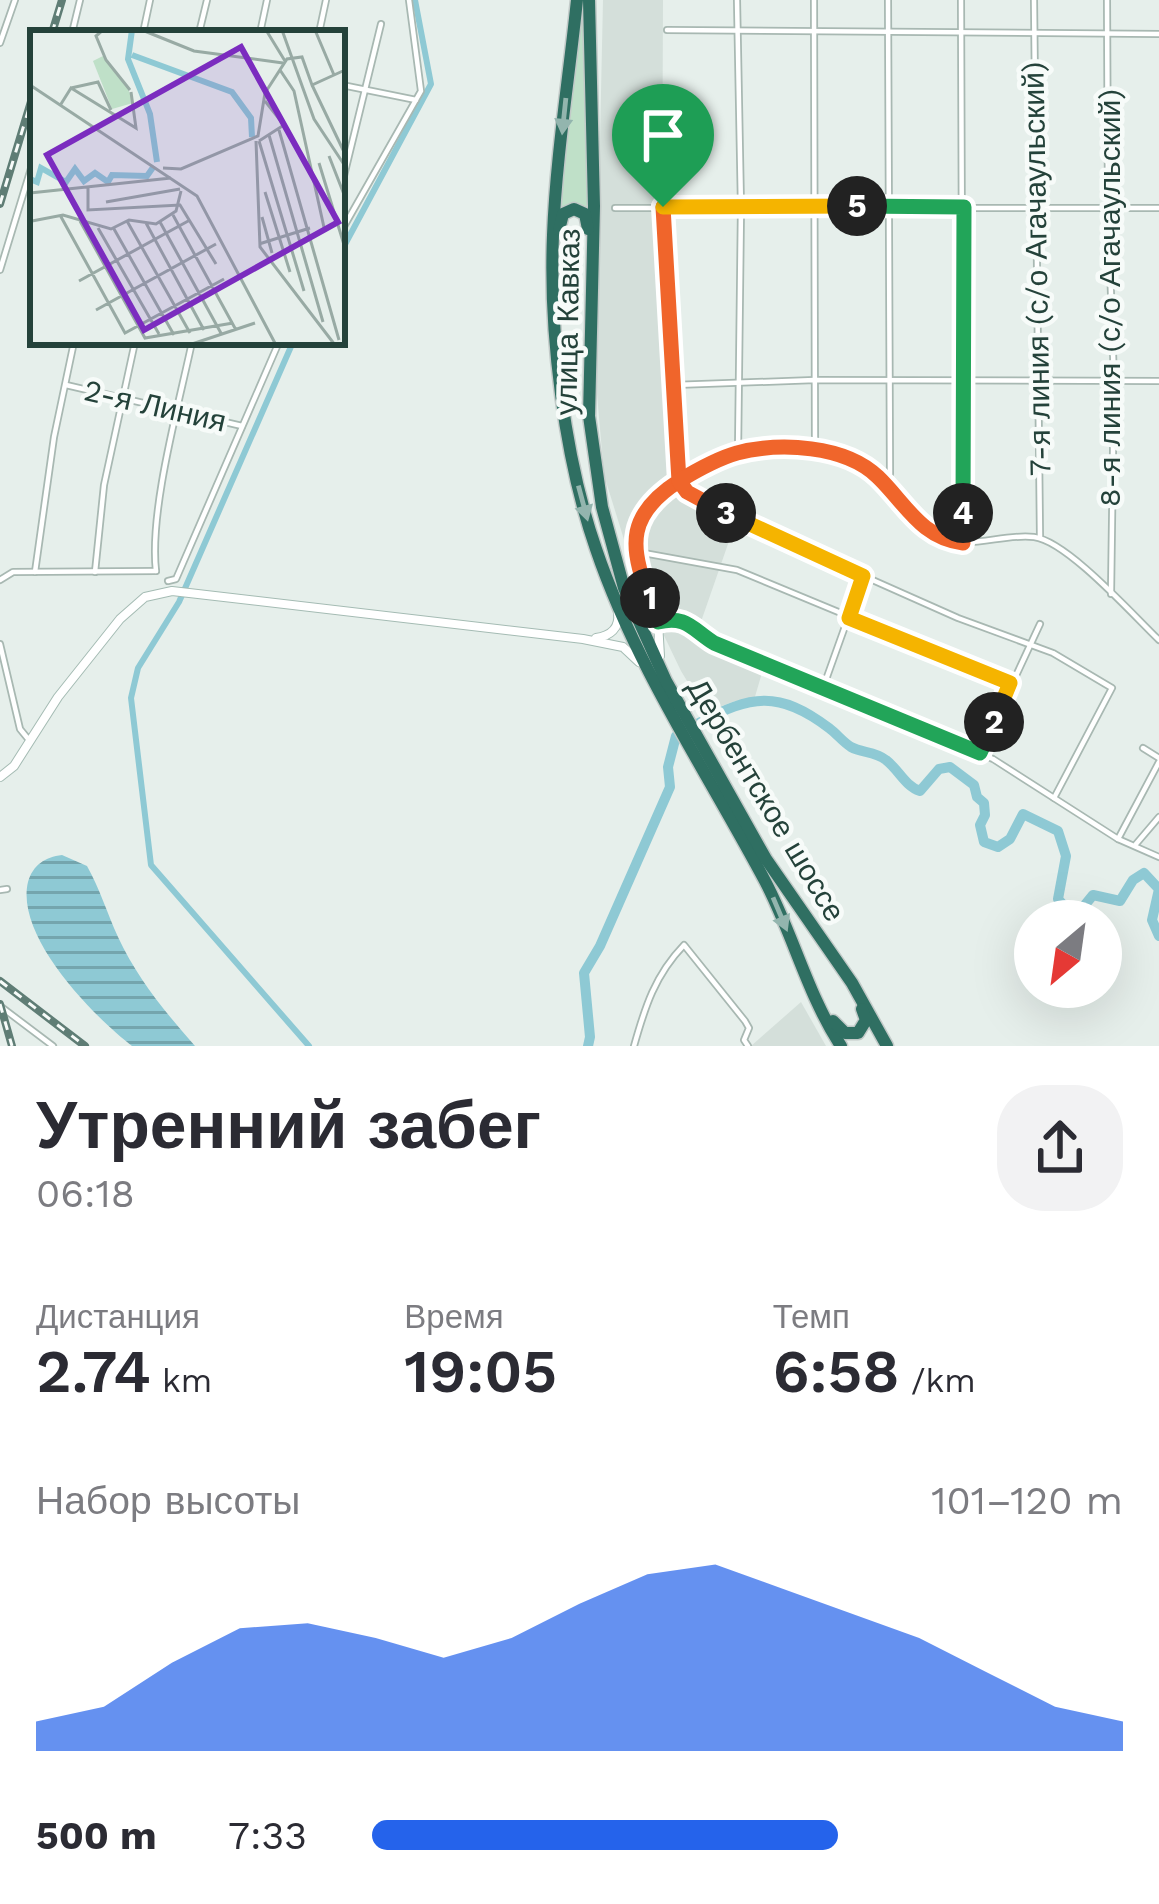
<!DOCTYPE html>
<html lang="ru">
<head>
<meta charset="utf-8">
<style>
  body { margin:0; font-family:"Work Sans",sans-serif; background:#f2f2f3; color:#2b2b33; height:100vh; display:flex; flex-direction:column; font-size:45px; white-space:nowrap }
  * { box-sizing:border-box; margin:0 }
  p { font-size:39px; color:#7c7c81 }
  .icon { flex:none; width:66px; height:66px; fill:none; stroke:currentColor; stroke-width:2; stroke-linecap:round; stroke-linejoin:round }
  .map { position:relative; height:1046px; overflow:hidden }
  .side { display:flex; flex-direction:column; background:#fff; flex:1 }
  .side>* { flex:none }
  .needle { width:78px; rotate:209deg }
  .buttons { position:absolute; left:1014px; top:900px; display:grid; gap:24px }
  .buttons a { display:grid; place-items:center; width:108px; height:108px; border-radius:50%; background:#fff; box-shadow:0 12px 48px #0002; font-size:60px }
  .pin { position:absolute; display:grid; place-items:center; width:102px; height:102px; color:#fff; margin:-123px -51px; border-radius:50% 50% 50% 0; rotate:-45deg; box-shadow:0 0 12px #0007 }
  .pin .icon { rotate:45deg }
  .km { position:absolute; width:60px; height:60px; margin:-30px; border-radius:50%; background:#222; color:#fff; font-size:33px; line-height:60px; text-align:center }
  .round { display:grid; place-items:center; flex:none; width:126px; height:126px; border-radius:48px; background:#f2f2f3 }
  .head { display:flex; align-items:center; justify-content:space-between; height:204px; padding:0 36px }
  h1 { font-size:66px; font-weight:600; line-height:90px }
  .figures { display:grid; grid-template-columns:repeat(3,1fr); gap:18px; height:204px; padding:12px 36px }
  .figures div { display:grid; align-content:center }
  .figures b { font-size:60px; font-weight:600 }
  .figures small { font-size:33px; font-weight:400 }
  .figures p { font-size:33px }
  .chart { height:336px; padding:24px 36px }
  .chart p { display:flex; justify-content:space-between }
  .chart svg { width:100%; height:216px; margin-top:12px; fill:#2563eb; opacity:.7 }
  ul { padding:0 36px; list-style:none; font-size:39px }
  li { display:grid; grid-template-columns:192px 144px 1fr; align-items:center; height:90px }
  li i { height:30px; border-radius:15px; background:#2563eb }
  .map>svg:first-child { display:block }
</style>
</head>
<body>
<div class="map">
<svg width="1159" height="1046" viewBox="0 0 1159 1046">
  <defs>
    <pattern id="water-rules" width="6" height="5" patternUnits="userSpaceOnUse" patternTransform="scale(3)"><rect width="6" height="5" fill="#8ec9d4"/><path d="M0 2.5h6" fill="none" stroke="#74a5ad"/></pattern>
  </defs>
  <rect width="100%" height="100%" fill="#e6efeb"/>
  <g fill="#d4dfda">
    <polygon points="603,0 663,0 662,245 678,487 736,521 696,636 764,666 754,700 735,701 706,712 681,671 635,575 604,475 595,371"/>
    <polygon points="801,1002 826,1046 751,1046"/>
  </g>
  <polygon fill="#bfe0c8" points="583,5 590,212 575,203 558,212"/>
  <path fill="url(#water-rules)" d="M62 855 87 866C100 889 107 913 118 937 137 978 165 1012 195 1046H132C92 1015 15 936 28 882 33 865 45 857 62 855Z"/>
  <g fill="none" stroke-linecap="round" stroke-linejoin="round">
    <g stroke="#8ec9d4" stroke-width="6">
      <polyline points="342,250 431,84 415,0"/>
      <polyline points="293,342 179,602 138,668 131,698 151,865 309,1046"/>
    </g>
    <g stroke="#8ec9d4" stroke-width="10">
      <path d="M699 723C751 695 779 690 829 728 837 734 843 742 851 747 862 753 875 751 886 760 899 770 905 786 920 791L939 769 950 767 974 785 977 797 984 803 985 815 980 825 984 842 998 847 1010 839 1023 814 1058 831 1066 856 1058 899 1067 909 1080 911 1093 895 1120 901 1133 880 1144 873 1159 889 1152 920 1159 936"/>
      <polyline points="588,1046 590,1037 584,973 600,946 670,787 668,767 676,736"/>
    </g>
    <defs>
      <g id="street">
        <polyline points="737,0 741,207 738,453"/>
        <polyline points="814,0 815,450"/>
        <polyline points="961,0 963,543"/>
        <polyline points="1034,0 1040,537"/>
        <polyline points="1107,0 1108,208 1114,381 1111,594"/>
        <polyline points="667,30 1159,34"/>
        <polyline points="72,33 80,0"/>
        <polyline points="143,33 150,0"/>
        <polyline points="199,33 207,0"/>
        <polyline points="260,33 267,0"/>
        <polyline points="319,33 326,0"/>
        <polyline points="0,43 15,0"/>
        <polyline points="342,85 416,100"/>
        <polyline points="664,118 663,207 679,481 703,502 760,530 958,618 1053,653 1112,688 1054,798"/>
        <polyline points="342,184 381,24"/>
        <polyline points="615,208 1159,208"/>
        <polyline points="342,230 421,91 409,0"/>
        <polyline points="0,270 33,162"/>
        <polyline points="66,385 242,426"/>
        <polyline points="674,385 815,380 1159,381"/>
        <polyline points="883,481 890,474 888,0"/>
        <polyline points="638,552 737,570 1010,683"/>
        <path d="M156 571C149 511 179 404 192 342"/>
        <polyline points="35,572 54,437 74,342"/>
        <polyline points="95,572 104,485 135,342"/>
        <polyline points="0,580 13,572 156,571"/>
        <polyline points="168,581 176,579 279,342"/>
        <path d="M1159 640C1132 614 1067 541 1034 537 1000 533 967 552 935 535 904 519 893 483 863 466 802 431 728 450 672 485 658 494 640 507 637 525 630 563 655 591 658 622 685 615 693 629 714 643L993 759 1118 839 1159 857"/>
        <polyline points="0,644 20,729 29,740"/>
        <polyline points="823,688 863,576"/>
        <polyline points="1143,748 1159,758"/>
        <polyline points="980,753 1040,624"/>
        <polyline points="1118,839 1159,762"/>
        <polyline points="1136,844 1159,817"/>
        <polyline points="0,890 7,889"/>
        <polyline points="0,1006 53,1046"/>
        <path d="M634 1046C645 1007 655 975 684 945L745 1021 749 1028 744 1040 748 1046"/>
      </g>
      <g id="secondary">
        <polyline points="641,614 649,625 658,622 660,656"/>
        <path d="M596 638C610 636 620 628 618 613"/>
        <polyline points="0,777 14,766 58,697 120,619 145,597 172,591 583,639 623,647 639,662"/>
      </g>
      <g id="highway">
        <path d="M577 0C569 78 556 157 553 235 549 332 564 457 596 549 636 667 707 772 765 881 793 934 808 996 841 1046"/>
        <polyline points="589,0 594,206 589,416 602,507 624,588 666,681 766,859 852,983 887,1046"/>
        <polyline points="559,230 563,214 574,209 585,214 588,229"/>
        <polyline points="833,1021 845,1033 858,1033 866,1020 862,1009"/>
      </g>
    </defs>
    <use href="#street" stroke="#a8b8b2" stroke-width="8"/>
    <use href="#secondary" stroke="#a4bbb3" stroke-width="10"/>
    <use href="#highway" stroke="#c2cac8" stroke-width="15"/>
    <use href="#street" stroke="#fff" stroke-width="4.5"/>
    <use href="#secondary" stroke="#fff" stroke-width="8"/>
    <use href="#highway" stroke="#2f6f62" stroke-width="12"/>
    <defs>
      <g id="rail">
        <polyline points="52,33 62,0"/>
        <polyline points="0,204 33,95"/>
        <polyline points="0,981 85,1046"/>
        <polyline points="0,1004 12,1046"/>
      </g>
    </defs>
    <use href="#rail" stroke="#5f7d75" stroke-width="8"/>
    <use href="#rail" stroke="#f7fbf9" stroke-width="3" stroke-dasharray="9" stroke-linecap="butt"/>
  </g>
  <defs><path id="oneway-solid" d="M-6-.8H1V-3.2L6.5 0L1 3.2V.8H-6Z" transform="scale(3)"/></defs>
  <g fill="#93b5ae">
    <use href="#oneway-solid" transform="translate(564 116) rotate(96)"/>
    <use href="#oneway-solid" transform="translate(583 503) rotate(75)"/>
    <use href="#oneway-solid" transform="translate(780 914) rotate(67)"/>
  </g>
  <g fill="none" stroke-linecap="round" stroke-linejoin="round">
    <defs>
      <path id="split-1" d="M650 598C627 545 629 513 679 481L663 207"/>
      <path id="split-2" d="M650 598 658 622C686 615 692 629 714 643L980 753 994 722"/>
      <polyline id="split-3" points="726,513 863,576 849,618 1010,683 994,722"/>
      <path id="split-4" d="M726 513 687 492 679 481C697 470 716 459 737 453 780 442 845 445 878 477 906 504 921 538 963 543V513"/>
      <polyline id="split-5" points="857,206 964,207 963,513"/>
      <polyline id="split-6" points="663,207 857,206"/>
    </defs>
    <use href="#split-1" stroke="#fff" stroke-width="24"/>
    <use href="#split-2" stroke="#fff" stroke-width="24"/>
    <use href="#split-3" stroke="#fff" stroke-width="24"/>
    <use href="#split-4" stroke="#fff" stroke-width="24"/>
    <use href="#split-5" stroke="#fff" stroke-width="24"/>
    <use href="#split-6" stroke="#fff" stroke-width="24"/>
    <use href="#split-1" stroke="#f0652b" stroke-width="15"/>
    <use href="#split-2" stroke="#22a559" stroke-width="15"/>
    <use href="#split-3" stroke="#f5b400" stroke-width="15"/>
    <use href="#split-4" stroke="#f0652b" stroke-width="15"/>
    <use href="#split-5" stroke="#22a559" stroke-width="15"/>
    <use href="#split-6" stroke="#f5b400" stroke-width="15"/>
  </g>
  <g text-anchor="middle" stroke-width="9" stroke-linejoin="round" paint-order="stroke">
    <g font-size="30" fill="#24423a" stroke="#f7fbf9">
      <text transform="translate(1037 269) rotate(-91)" y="10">7-я линия (с/о Агачаульский)</text>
      <text transform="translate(1110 298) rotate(-90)" y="10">8-я линия (с/о Агачаульский)</text>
      <text transform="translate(568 322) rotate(-89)" y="10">улица Кавказ</text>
      <text transform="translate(155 406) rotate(13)" y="10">2-я Линия</text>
      <text transform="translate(766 800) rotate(59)" y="10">Дербентское шоссе</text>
    </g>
  </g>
  <g transform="translate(30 30)">
    <rect width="315" height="315" fill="#e6efeb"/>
    <path d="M73 26 98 58 103 73 82 79 63 31Z" fill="#bfe0c8"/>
    <path fill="none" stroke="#8ec9d4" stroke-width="6" d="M102 0 98 29 120 84 127 132M102 25 202 62 221 88 222 107M0 149 7 152 11 138 36 152 45 139 54 151 65 143 78 152 82 145 117 146 124 136"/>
    <path fill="none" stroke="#98aaa4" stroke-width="3" d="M73 0 66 6 76 30 100 60M112 0 164 21 253 33M236 0 255 31M252 0 284 89 315 136M285 0 304 45M250 40 264 61 295 202M0 55 167 166 246 315M282 55 315 124M41 58 68 52 81 80M31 74 41 58 106 98 101 62M249 100 309 310M239 105 293 292M226 111 230 217 305 315M229 111 274 261M229 111 254 95 235 71M299 126 315 167M289 133 315 218M133 138 151 139 228 106 235 63 257 29 272 27 282 55 315 40M58 156V180L150 175 186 234M235 162 260 242M0 163 141 148M76 172 150 159M30 185 95 303 194 249M143 185 206 300M232 187 242 223M2 191 33 185 81 199 99 190 126 194 146 181 151 161M50 191 115 308 203 293M97 191 160 303M130 192 192 305M116 193 174 300M68 198 129 304M84 199 144 305M229 214 280 198M49 251 160 190M66 280 186 214M159 315 225 293"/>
    <path fill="#7b2cbf" fill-opacity="0.15" stroke="#7b2cbf" stroke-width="6" d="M211 17 308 192 114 300 17 125Z"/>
    <rect width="315" height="315" fill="none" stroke="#24423a" stroke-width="6"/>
  </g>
</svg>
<div class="buttons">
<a><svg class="needle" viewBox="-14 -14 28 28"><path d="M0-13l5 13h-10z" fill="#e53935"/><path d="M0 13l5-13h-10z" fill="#7c7c81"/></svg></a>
</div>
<div class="pin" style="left:663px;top:207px;background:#1e9e55"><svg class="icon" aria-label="arrive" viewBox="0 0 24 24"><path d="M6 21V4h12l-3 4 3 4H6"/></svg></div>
<b class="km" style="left:650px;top:598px">1</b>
<b class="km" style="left:994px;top:722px">2</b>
<b class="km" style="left:726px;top:513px">3</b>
<b class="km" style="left:963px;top:513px">4</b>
<b class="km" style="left:857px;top:206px">5</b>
</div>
<section class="side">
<div class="head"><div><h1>Утренний забег</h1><p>06:18</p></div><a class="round"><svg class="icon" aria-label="share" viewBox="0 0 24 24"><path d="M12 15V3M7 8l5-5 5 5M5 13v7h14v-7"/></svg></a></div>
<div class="figures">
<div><p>Дистанция</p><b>2.74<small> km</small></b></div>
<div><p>Время</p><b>19:05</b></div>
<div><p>Темп</p><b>6:58<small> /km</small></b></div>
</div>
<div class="chart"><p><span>Набор высоты</span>101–120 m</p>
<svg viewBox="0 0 160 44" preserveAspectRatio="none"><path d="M0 44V38L10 35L20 26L30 19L40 18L50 21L60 25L70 21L80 14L90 8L100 6L110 11L120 16L130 21L140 28L150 35L160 38V44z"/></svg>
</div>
<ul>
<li><b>500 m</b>7:33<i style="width:62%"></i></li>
</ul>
</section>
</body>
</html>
